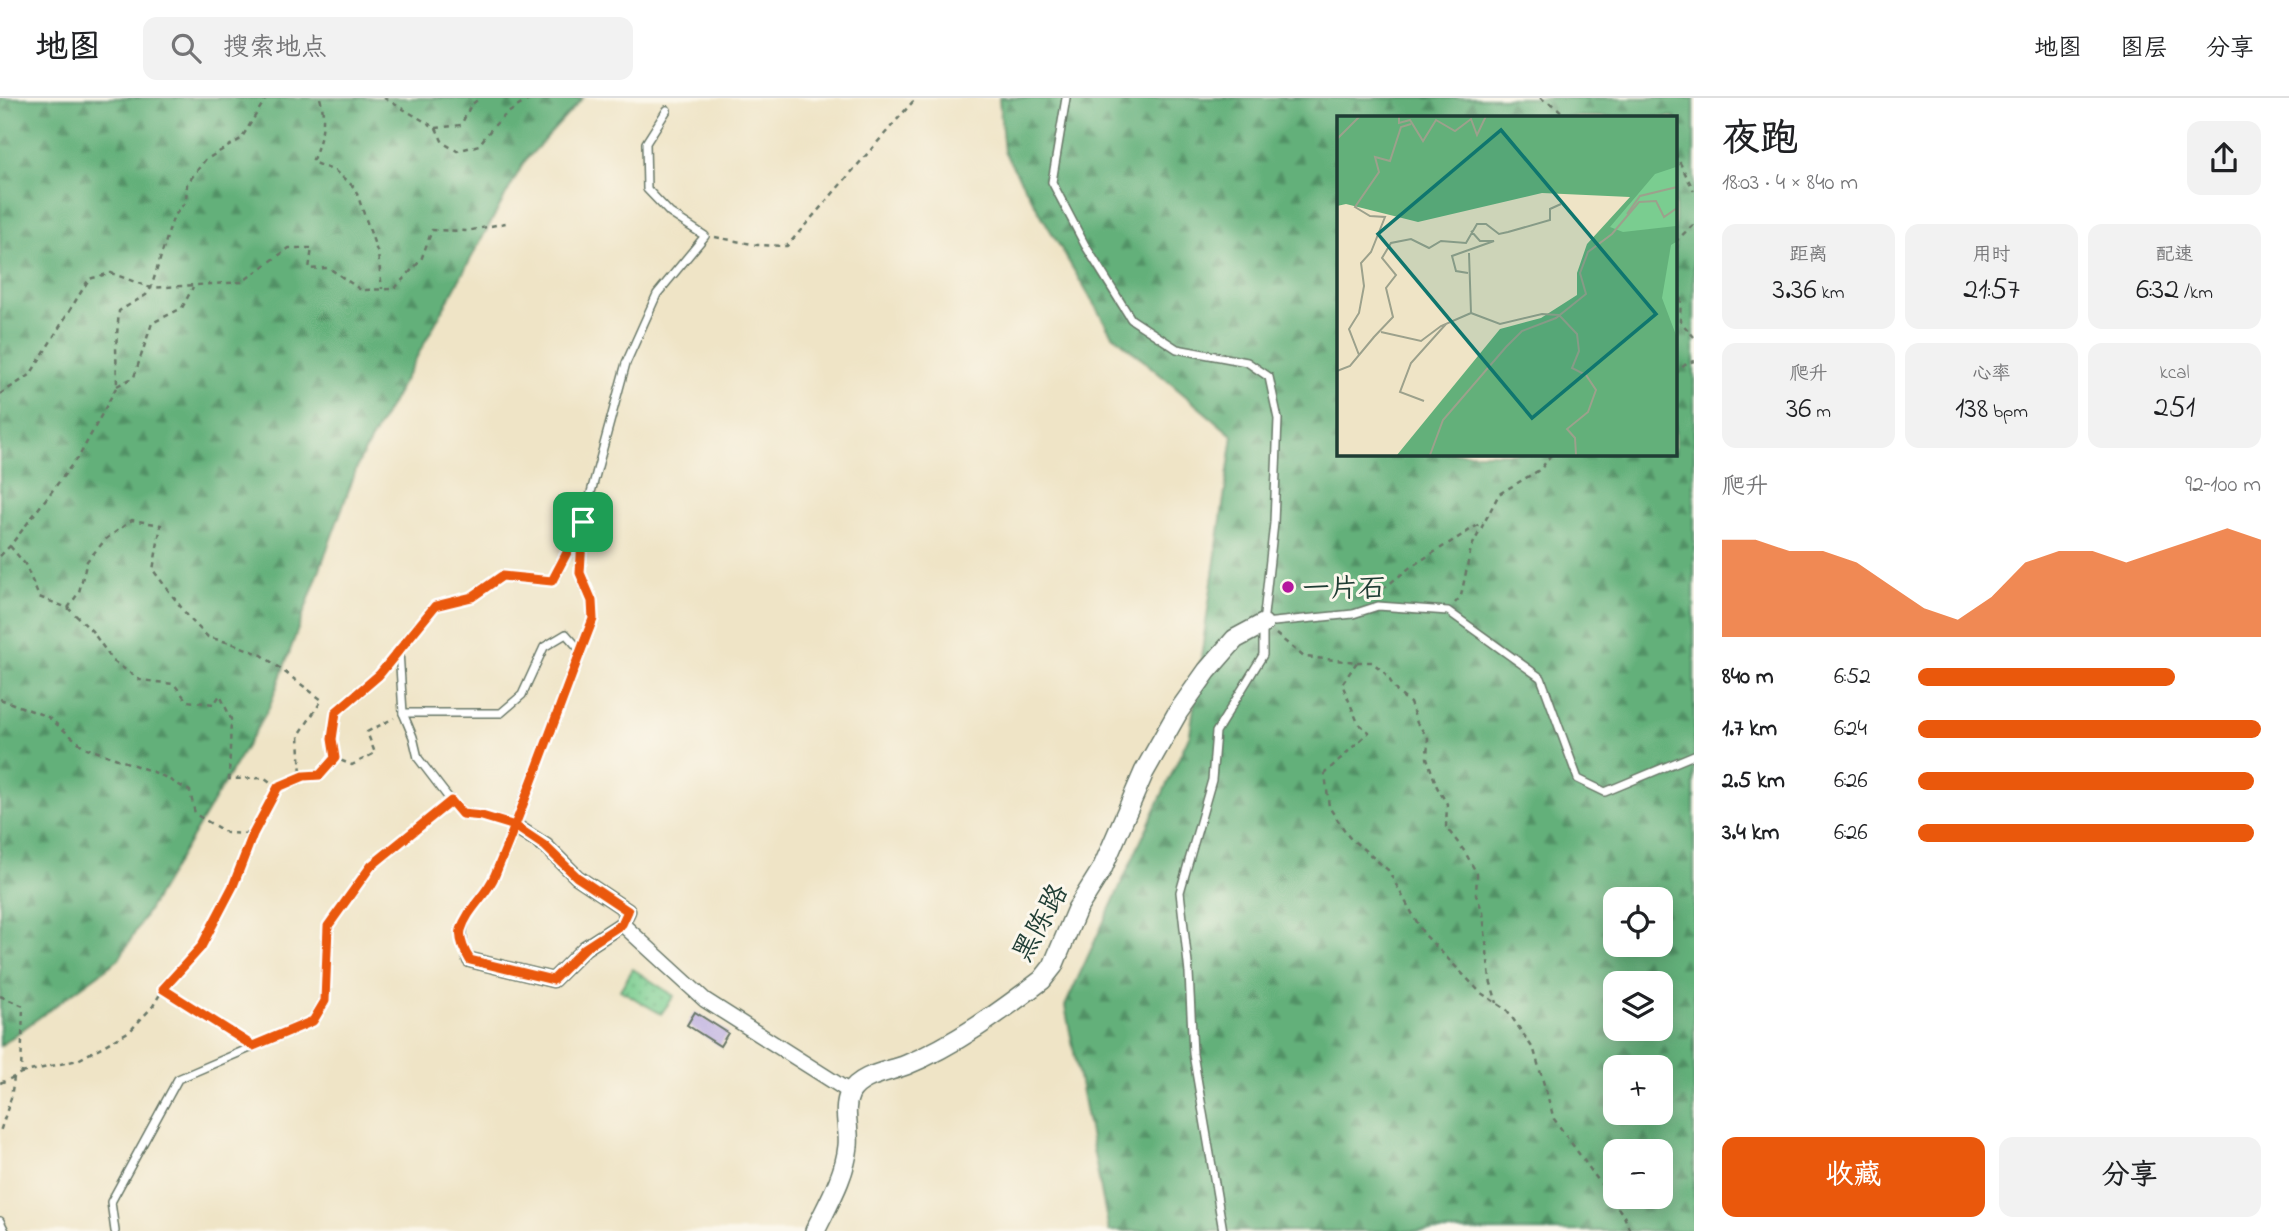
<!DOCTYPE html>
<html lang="zh">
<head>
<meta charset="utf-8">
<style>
  body { margin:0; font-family:"Indie Flower","LXGW WenKai TC",sans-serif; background:#f2f2f2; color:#202124; height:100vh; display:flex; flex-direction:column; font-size:26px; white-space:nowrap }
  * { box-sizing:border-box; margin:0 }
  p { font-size:23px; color:#757577 }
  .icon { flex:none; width:38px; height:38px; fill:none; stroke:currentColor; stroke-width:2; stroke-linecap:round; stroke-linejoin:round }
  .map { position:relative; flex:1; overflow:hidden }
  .drawer { display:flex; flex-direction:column; background:#fff; width:595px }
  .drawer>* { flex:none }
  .buttons { position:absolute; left:1603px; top:789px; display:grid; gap:14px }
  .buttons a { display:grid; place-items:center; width:70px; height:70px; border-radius:14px; background:#fff; box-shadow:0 4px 18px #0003; font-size:35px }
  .pin { position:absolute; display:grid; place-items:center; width:60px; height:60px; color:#fff; margin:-30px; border-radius:14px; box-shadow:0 4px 10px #0006 }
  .round { display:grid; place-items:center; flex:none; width:74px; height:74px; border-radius:14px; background:#f2f2f2 }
  .headline { display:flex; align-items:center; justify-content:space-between; height:119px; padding:0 28px }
  h1 { font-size:38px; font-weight:600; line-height:52px }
  .figures { display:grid; grid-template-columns:repeat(3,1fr); gap:10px; height:119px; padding:7px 28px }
  .figures div { display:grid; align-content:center; border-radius:14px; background:#f2f2f2; text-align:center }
  .figures b { font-size:30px; font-weight:600 }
  .figures small { font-size:19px; font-weight:400 }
  .figures p { font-size:19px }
  .chart { height:196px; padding:14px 28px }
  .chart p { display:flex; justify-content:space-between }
  .chart svg { width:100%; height:126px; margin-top:7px; fill:#ea580c; opacity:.7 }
  .cta { display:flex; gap:14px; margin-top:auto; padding:14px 28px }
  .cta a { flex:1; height:80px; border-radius:14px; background:#ea580c; color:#fff; font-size:28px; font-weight:600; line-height:80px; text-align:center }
  .cta a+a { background:#f2f2f2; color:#202124 }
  ul { padding:0 28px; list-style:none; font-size:23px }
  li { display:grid; grid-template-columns:112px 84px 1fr; align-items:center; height:52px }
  li i { height:18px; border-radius:9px; background:#ea580c }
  header { display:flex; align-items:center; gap:42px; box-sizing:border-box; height:98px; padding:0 35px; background:#fff; border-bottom:2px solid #e0e0e0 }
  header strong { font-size:33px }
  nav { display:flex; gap:38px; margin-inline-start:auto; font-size:24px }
  .search { width:490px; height:63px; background:#f2f2f2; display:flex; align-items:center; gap:18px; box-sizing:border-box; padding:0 24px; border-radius:14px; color:#757577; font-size:26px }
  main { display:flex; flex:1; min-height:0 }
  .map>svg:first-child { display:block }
</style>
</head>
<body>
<header>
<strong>地图</strong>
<div class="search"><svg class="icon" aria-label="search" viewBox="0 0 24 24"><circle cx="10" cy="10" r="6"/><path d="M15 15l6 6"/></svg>搜索地点</div>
<nav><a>地图</a><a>图层</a><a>分享</a></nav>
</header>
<main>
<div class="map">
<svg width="1694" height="1133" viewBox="0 0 1694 1133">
  <defs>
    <pattern id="forest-firs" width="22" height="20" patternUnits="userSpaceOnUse" patternTransform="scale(1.75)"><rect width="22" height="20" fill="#63b07a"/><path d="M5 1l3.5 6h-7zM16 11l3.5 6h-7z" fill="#519065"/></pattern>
    <pattern id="park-dots" width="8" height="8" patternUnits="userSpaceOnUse" patternTransform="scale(1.75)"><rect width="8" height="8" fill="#7acd90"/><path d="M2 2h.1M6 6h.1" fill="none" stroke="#63a876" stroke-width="1.8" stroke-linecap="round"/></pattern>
  </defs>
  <rect width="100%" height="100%" fill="#fbf7ec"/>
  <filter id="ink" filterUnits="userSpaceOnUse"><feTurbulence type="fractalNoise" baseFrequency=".0143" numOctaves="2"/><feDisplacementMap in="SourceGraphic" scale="14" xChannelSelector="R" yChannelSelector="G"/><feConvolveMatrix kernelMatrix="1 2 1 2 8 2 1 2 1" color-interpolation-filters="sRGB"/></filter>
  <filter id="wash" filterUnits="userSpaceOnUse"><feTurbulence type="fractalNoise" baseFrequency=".00686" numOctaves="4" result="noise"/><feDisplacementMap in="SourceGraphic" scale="28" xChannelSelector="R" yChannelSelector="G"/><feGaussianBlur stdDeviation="1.57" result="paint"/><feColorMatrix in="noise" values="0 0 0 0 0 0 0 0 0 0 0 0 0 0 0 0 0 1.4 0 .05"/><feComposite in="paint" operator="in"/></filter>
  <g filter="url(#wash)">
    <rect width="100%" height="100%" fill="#efe4c6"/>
    <g fill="url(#forest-firs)" stroke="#417657" stroke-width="2" fill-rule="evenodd">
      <polygon points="0,0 583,0 524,64 359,364 269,610 119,861 0,948"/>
      <path d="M999 0H1694V1133H1109L1065 908 1190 636 1233 338 1111 235 1004 54ZM1339 19H1675V355H1339ZM1615 802H1661V847H1615ZM1615 886H1661V931H1615ZM1615 970H1661V1015H1615ZM1615 1054H1661V1099H1615Z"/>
    </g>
    <polygon fill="url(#park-dots)" stroke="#4c8562" stroke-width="2" points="633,871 674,898 661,916 620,892"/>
    <g id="blocks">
      <polygon fill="#af9fde" points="695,914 728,935 720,948 687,927"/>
    </g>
  </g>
  <g filter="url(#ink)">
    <use href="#blocks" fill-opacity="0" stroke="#687767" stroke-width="2"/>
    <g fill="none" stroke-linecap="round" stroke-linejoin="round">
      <defs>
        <g id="service">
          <polyline points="1066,0 1052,84 1085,147 1131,221 1177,251 1247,264 1269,279 1278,321 1274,425 1263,526 1263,557 1216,634 1212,682 1180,794 1189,875 1193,956 1223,1133"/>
          <polyline points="1264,525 1353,516 1378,508 1448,513 1541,580 1578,681 1605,694 1694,657"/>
          <polyline points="581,553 593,521 592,503 580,475 583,428"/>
          <path d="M403 615H501L522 597 544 549 566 536 581 553 493 782C474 809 450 828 470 862"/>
          <polyline points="0,1123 5,1133"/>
          <polyline points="115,1133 111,1104 178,981 313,923 325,903 328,828 371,768 451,703 418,660 413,639 403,615 399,553 435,508 472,499 502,478 552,483 583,424 626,265 657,196 705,138 670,115 647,91 646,45 667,12"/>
        </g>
        <g id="minor">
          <polyline points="622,826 705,902 850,994"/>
          <polyline points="470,862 553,882 585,850 622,826 628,813 577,779 546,748 515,728"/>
        </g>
        <path id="tertiary" d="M815 1133C828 1106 845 1078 848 1048 850 1032 842 1011 850 995 860 977 888 974 906 967 955 947 1000 914 1042 882L1053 868 1077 811 1102 771 1144 674 1178 614 1207 573 1235 541 1263 526"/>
      </defs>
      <use href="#service" stroke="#687767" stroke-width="10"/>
      <use href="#minor" stroke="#687767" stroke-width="17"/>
      <use href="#tertiary" stroke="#687767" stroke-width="22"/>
      <g stroke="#687767" stroke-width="2.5" stroke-dasharray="5 5" stroke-linecap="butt">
        <path d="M320 0C327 24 321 41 312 64L335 73 355 90 378 156 382 191"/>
        <polyline points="384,0 436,30 461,27 471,7 480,0"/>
        <polyline points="1540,0 1555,8 1567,19"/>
        <path d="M436 30 443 45 457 53 479 47C497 23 505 14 533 0"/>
        <polyline points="1675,55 1694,93"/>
        <polyline points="715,139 757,147 787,148 916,0"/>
        <polyline points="1675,144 1694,126"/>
        <polyline points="1675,194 1681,196 1680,223 1694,239"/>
        <polyline points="1675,276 1687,265 1694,263"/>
        <polyline points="117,288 134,279 152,225 182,210 193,189"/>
        <polyline points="0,296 30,277 89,181 111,175 151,190 242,184 289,150 312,150 309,171 329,170 361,192 394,191 421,162 432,132 467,133 506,125"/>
        <polyline points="10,448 25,466 39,499 68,510 92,533 113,563 140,582 174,586 187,603 214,606 220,597 231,621 229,681 265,680 277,689"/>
        <polyline points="0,458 10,448 81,355 117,288 116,249 119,213 146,197 151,190 173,120 186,103 187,86 205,62 241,41 266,0"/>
        <polyline points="1375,497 1412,468 1483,424"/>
        <polyline points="1455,505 1461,498 1471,450 1499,396 1541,371 1552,355"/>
        <polyline points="68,510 79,494 87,463 106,441 132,422 161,427 153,472 190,521 208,539 234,546 262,557 322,602 299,637 301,679"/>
        <polyline points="1276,536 1304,559 1357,564 1342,586 1358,625 1369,634 1325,675 1329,709 1349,739 1388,772 1423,835 1481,895 1507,912 1534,952 1554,1021 1624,1118 1630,1133"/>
        <polyline points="1357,564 1372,564 1386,576 1397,594 1410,605 1417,625 1428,640 1427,660 1437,689 1447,706 1446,729 1465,754 1477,776 1476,797 1483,814 1490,882 1497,905"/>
        <polyline points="0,601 48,619 84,649 159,676 190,693 195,716 227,735 252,736"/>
        <polyline points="335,659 332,641 336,614 379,577 388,567"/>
        <polyline points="458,711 462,716 482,718 500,724"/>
        <polyline points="163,891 243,941"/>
        <polyline points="0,898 23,908 21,975 14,979 11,1000 0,1034"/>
        <polyline points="21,975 78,962 130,933 153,908 163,891 201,849 233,788 252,736 278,689 304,678 320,677 335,660 352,667 375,655 367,634 394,620"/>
        <polyline points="0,985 14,979"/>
      </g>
      <use href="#service" stroke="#fff" stroke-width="7"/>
      <use href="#minor" stroke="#fff" stroke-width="14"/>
      <use href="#tertiary" stroke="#fff" stroke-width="19"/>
    </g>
  </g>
  <g fill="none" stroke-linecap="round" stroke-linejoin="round" filter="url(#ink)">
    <defs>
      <path id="route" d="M583 424 552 483 502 478 472 499 435 508 379 577 336 614 332 641 335 660 320 677 304 678 278 689 253 736 233 788 201 849 163 891 253 948 313 923 325 903 328 828 371 768 451 703 462 716 482 718 515 728 545 748 577 779 628 813 622 826 585 850 553 882 470 862C465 854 459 841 461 832 467 811 487 797 495 777 530 693 560 606 593 521L592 503 580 475 583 424"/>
    </defs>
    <use href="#route" stroke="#fff" stroke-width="14"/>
    <use href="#route" stroke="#ea580c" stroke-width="9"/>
  </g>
  <circle fill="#b5179e" stroke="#fbf7ec" stroke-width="2.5" cx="1288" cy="489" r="7"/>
  <g text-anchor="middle" stroke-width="6" stroke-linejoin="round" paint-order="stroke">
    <g font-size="28" fill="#1f3d34" stroke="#fbf7ec" text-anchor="start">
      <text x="1302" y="499">一片石</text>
    </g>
    <g font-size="28" fill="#1f3d34" stroke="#fbf7ec">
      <text transform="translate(1039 824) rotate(-61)" y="10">黑陈路</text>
    </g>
  </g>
  <g transform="translate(1337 18)">
    <rect width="340" height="340" fill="#efe4c6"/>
    <path d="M0 0H339V339H60L163 213 204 202 240 179V157L250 128 293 81 205 77 81 106 9 88 0 90Z" fill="#63b07a"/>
    <path d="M339 51V110L286 116 273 111 318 58ZM339 126V219L325 182 334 129Z" fill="#7acd90"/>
    <path fill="none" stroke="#9ca18c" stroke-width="2" d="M62 0V7L73 4 86 25 99 4 118 15 134 3 140 19 149 0M0 23 23 0M290 98 303 80 340 71M132 137 134 197M131 157 119 155 115 140 157 125H143L134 115M134 197 163 208 205 198 222 199M222 199 240 218 242 235 235 252 249 259 259 274 251 296 230 313 238 322 239 339M44 216 84 225 104 210 134 197M36 222 56 201 49 172 59 159 45 142 54 127 74 123 92 132 104 125 129 127 140 108H149L162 118 171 116 213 104V93L224 88M22 239 12 213 22 197 27 170 24 147 34 136 48 101 33 100 18 91 42 56 38 41 53 45 64 11 74 8M0 255 13 250 37 221M87 285 63 276 74 247 109 208M93 339 106 304 169 231 185 215 219 202 249 178 243 157 251 136 275 118 302 86 319 85 327 101 340 92"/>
    <path fill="#0f766e" fill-opacity="0.15" stroke="#0f766e" stroke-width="3.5" d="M164 14 319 198 195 302 41 118Z"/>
    <rect width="340" height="340" fill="none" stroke="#1f3d34" stroke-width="3.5"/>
  </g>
</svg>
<div class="buttons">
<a><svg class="icon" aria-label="locate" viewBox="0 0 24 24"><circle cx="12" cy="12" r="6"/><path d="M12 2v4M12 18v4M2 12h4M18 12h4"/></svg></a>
<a><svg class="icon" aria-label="layers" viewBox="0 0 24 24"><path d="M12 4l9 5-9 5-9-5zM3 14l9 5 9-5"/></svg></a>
<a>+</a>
<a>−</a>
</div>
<div class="pin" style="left:583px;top:424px;background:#1e9e55"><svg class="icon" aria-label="arrive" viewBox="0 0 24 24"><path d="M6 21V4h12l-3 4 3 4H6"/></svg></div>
</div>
<section class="drawer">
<div class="headline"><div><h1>夜跑</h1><p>18:03 · 4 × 840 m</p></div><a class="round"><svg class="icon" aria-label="share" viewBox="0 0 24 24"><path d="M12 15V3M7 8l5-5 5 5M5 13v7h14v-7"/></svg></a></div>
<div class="figures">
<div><p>距离</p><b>3.36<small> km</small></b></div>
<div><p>用时</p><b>21:57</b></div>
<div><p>配速</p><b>6:32<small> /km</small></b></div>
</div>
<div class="figures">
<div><p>爬升</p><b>36<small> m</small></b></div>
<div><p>心率</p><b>138<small> bpm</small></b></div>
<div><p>kcal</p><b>251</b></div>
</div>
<div class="chart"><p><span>爬升</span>92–100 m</p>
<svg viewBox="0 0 160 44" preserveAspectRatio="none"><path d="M0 44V10L10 10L20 14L30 14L40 18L50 26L60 34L70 38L80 30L90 18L100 14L110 14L120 18L130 14L140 10L150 6L160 10V44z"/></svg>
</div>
<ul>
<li><b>840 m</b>6:52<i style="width:75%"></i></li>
<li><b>1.7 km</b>6:24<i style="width:100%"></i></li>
<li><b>2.5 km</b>6:26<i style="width:98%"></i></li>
<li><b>3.4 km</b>6:26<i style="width:98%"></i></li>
</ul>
<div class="cta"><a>收藏</a><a>分享</a></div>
</section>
</main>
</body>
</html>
